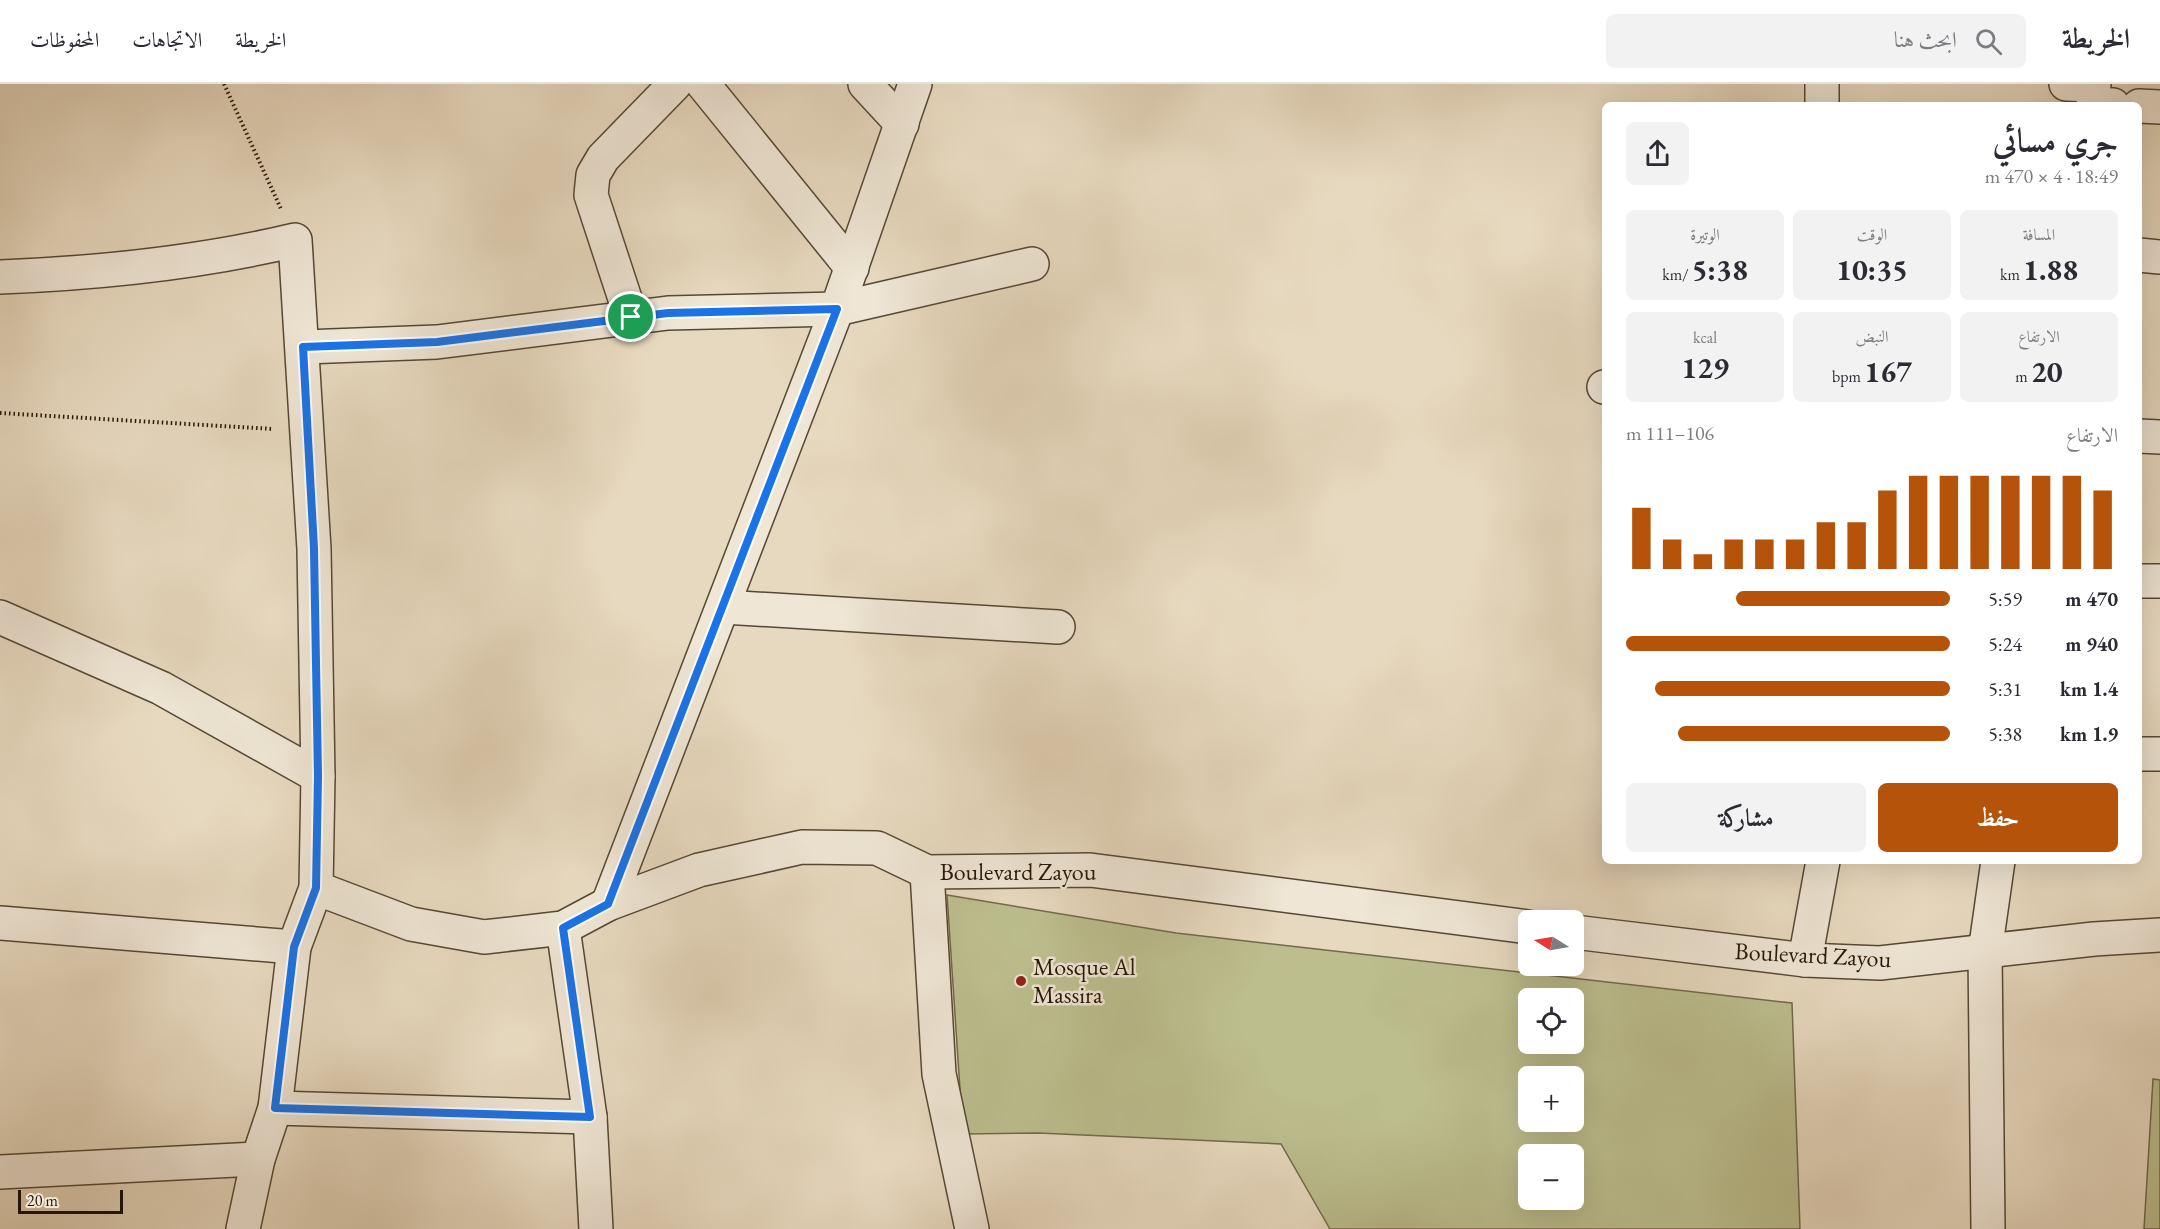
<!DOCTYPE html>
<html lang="ar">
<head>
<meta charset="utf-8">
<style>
  body { margin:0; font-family:"EB Garamond",Amiri,serif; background:#f2f2f3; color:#2b2b33; direction:rtl; height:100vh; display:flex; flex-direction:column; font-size:22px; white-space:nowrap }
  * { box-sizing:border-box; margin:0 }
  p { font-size:20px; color:#7c7c81 }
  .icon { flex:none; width:33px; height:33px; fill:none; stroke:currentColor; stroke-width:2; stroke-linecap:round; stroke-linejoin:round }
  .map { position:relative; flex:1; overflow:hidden; direction:ltr }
  .panel { position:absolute; left:1602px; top:18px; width:540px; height:762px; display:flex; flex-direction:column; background:#fff; border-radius:9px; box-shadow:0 6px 24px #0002; direction:rtl }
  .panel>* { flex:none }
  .needle { width:39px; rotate:281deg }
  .buttons { position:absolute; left:1518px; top:826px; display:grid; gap:12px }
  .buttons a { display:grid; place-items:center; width:66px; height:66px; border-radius:9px; background:#fff; box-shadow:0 6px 24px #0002; font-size:30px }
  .scale { position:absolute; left:18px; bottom:15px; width:105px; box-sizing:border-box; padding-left:6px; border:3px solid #261705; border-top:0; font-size:16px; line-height:21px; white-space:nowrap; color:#261705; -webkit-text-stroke:4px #efe6d5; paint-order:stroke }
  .pin { position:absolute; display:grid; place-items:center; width:51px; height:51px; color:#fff; margin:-26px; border:3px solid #fff; border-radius:50%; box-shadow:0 2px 6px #0007 }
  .round { display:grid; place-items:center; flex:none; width:63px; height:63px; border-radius:9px; background:#f2f2f3 }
  .overview { display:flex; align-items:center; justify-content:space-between; height:102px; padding:0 24px }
  h1 { font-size:33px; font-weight:700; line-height:45px }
  .metrics { display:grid; grid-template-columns:repeat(3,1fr); gap:9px; height:102px; padding:6px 24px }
  .metrics div { display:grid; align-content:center; border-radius:9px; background:#f2f2f3; text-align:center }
  .metrics b { font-size:30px; font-weight:700 }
  .metrics small { font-size:16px; font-weight:400 }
  .metrics p { font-size:16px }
  .chart { height:168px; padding:12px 24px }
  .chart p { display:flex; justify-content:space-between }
  .chart svg { width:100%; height:108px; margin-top:6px; stroke:#b45309; stroke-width:6 }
  .cta { display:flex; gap:12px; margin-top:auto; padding:12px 24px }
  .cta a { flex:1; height:69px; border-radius:9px; background:#b45309; color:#fff; font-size:24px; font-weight:700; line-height:69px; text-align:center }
  .cta a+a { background:#f2f2f3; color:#2b2b33 }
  ul { padding:0 24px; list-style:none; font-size:20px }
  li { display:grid; grid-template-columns:96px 72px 1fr; align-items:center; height:45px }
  li i { height:15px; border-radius:8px; background:#b45309 }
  header { display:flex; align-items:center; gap:36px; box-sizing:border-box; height:84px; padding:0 30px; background:#fff; border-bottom:2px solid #e1e1e2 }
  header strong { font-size:28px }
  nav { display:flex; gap:33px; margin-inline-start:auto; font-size:21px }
  .search { width:420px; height:54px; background:#f2f2f3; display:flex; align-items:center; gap:15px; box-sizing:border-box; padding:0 21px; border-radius:9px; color:#7c7c81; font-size:22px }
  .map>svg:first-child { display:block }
</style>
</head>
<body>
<header>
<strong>الخريطة</strong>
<div class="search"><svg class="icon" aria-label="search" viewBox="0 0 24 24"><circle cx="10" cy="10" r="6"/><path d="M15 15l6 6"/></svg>ابحث هنا</div>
<nav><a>الخريطة</a><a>الاتجاهات</a><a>المحفوظات</a></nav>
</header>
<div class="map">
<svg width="2160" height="1145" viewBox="0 0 2160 1145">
  <rect width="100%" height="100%" fill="#e7d9bf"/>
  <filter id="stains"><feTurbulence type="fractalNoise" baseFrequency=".00333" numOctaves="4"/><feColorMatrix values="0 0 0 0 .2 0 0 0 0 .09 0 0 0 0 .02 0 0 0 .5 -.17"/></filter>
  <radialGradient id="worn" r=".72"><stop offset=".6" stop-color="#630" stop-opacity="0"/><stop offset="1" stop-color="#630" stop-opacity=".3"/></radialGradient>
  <g fill="#bcbe8e" stroke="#716a4a" stroke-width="1.5" fill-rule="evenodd">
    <path d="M947 811 1176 849 1792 919 1800 1145H1330L1281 1060 1038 1049 963 1050ZM1528 915H1574V960H1528ZM1528 993H1574V1038H1528ZM1528 1071H1574V1116H1528Z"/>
    <polygon points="2153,995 2160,996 2160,1145 2144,1145"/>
  </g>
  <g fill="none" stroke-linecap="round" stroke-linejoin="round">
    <defs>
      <g id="minor">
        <polyline points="703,0 852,184"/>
        <polyline points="865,0 902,40"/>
        <polyline points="2066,0 2094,1"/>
        <polyline points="2093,20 2113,21"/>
        <polyline points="1822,21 1822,0"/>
        <polyline points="2139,22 2160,23"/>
        <polyline points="2139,171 2160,173"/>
        <path d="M0 193C99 189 199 179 295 156L314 465 318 692 316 804 294 863 275 1024 258 1075 243 1145"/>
        <polyline points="631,233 591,111 593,91 603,74 675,0"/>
        <polyline points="304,263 437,258 668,229 837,225 1032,180"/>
        <polyline points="1604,303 1605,303"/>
        <polyline points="2139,352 2160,353"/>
        <polyline points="2139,497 2160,497"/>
        <polyline points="723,523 1058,543"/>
        <polyline points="0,533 161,604 318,692"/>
        <polyline points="2139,670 2160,670"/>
        <polyline points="927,788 939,990 972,1145"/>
        <polyline points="316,804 411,840 484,853 563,844 608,820 699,786 802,763 877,764 927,788 1090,786 1528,843"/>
        <polyline points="608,820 837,225 915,0"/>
        <polyline points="0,839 294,863"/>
        <polyline points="563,844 590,1033 596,1145"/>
        <polyline points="1574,848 1805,876 1880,879 2094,855 2160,851"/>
        <polyline points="1805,876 1823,777"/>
        <polyline points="275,1024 590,1033"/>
        <polyline points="0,1088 258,1075"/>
        <polyline points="1988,1145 1985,868 1998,777"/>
      </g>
    </defs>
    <use href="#minor" stroke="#564834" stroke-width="36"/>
    <g stroke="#261705" stroke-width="4" stroke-dasharray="1.5 3" stroke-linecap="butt">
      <polyline points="224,0 281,125"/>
      <polyline points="0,329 273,345"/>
    </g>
    <use href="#minor" stroke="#efe6d5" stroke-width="33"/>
  </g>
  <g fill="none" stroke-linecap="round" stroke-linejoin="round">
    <defs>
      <polygon id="route" points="837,225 608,820 563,844 590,1033 275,1024 294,863 316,804 318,692 314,465 303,263 437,258 668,229"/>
    </defs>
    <use href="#route" stroke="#fff" stroke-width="12"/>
    <use href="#route" stroke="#1a73e8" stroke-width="8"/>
  </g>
  <circle fill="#8f2418" stroke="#efe6d5" stroke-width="2" cx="1021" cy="897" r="6"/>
  <g text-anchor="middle" stroke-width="5" stroke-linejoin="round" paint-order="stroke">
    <g font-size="24" fill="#261705" stroke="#efe6d5">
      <text x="1018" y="796">Boulevard Zayou</text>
      <text transform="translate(1813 871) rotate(3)" y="8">Boulevard Zayou</text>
    </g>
    <g font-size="24" fill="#261705" stroke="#efe6d5" text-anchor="start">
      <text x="1033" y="891">Mosque Al<tspan x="1033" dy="28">Massira</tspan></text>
    </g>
  </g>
  <rect width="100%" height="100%" filter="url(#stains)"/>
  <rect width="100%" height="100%" fill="url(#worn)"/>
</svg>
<div class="buttons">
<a><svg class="needle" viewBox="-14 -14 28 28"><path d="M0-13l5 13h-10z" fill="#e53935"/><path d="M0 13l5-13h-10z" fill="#7c7c81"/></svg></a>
<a><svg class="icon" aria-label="locate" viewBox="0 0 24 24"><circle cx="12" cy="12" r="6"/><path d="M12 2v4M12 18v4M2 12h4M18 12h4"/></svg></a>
<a>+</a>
<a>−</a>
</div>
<div class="scale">20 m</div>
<div class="pin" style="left:631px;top:233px;background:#1e9e55"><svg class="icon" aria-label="arrive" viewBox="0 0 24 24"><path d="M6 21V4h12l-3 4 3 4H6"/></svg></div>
<section class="panel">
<div class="overview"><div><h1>جري مسائي</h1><p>18:49 · 4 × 470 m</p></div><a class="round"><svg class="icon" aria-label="share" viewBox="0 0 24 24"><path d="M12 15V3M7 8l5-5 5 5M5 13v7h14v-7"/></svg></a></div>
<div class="metrics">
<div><p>المسافة</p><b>1.88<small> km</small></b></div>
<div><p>الوقت</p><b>10:35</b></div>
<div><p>الوتيرة</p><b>5:38<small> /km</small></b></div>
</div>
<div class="metrics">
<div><p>الارتفاع</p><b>20<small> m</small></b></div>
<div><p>النبض</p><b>167<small> bpm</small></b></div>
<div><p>kcal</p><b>129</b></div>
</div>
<div class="chart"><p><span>الارتفاع</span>106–111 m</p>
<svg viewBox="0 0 160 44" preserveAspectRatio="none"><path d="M5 44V19M15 44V32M25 44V38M35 44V32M45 44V32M55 44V32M65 44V25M75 44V25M85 44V12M95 44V6M105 44V6M115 44V6M125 44V6M135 44V6M145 44V6M155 44V12"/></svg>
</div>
<ul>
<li><b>470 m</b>5:59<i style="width:66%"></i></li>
<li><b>940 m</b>5:24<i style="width:100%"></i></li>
<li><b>1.4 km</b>5:31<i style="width:91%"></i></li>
<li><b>1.9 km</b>5:38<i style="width:84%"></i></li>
</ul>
<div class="cta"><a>حفظ</a><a>مشاركة</a></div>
</section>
</div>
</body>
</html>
